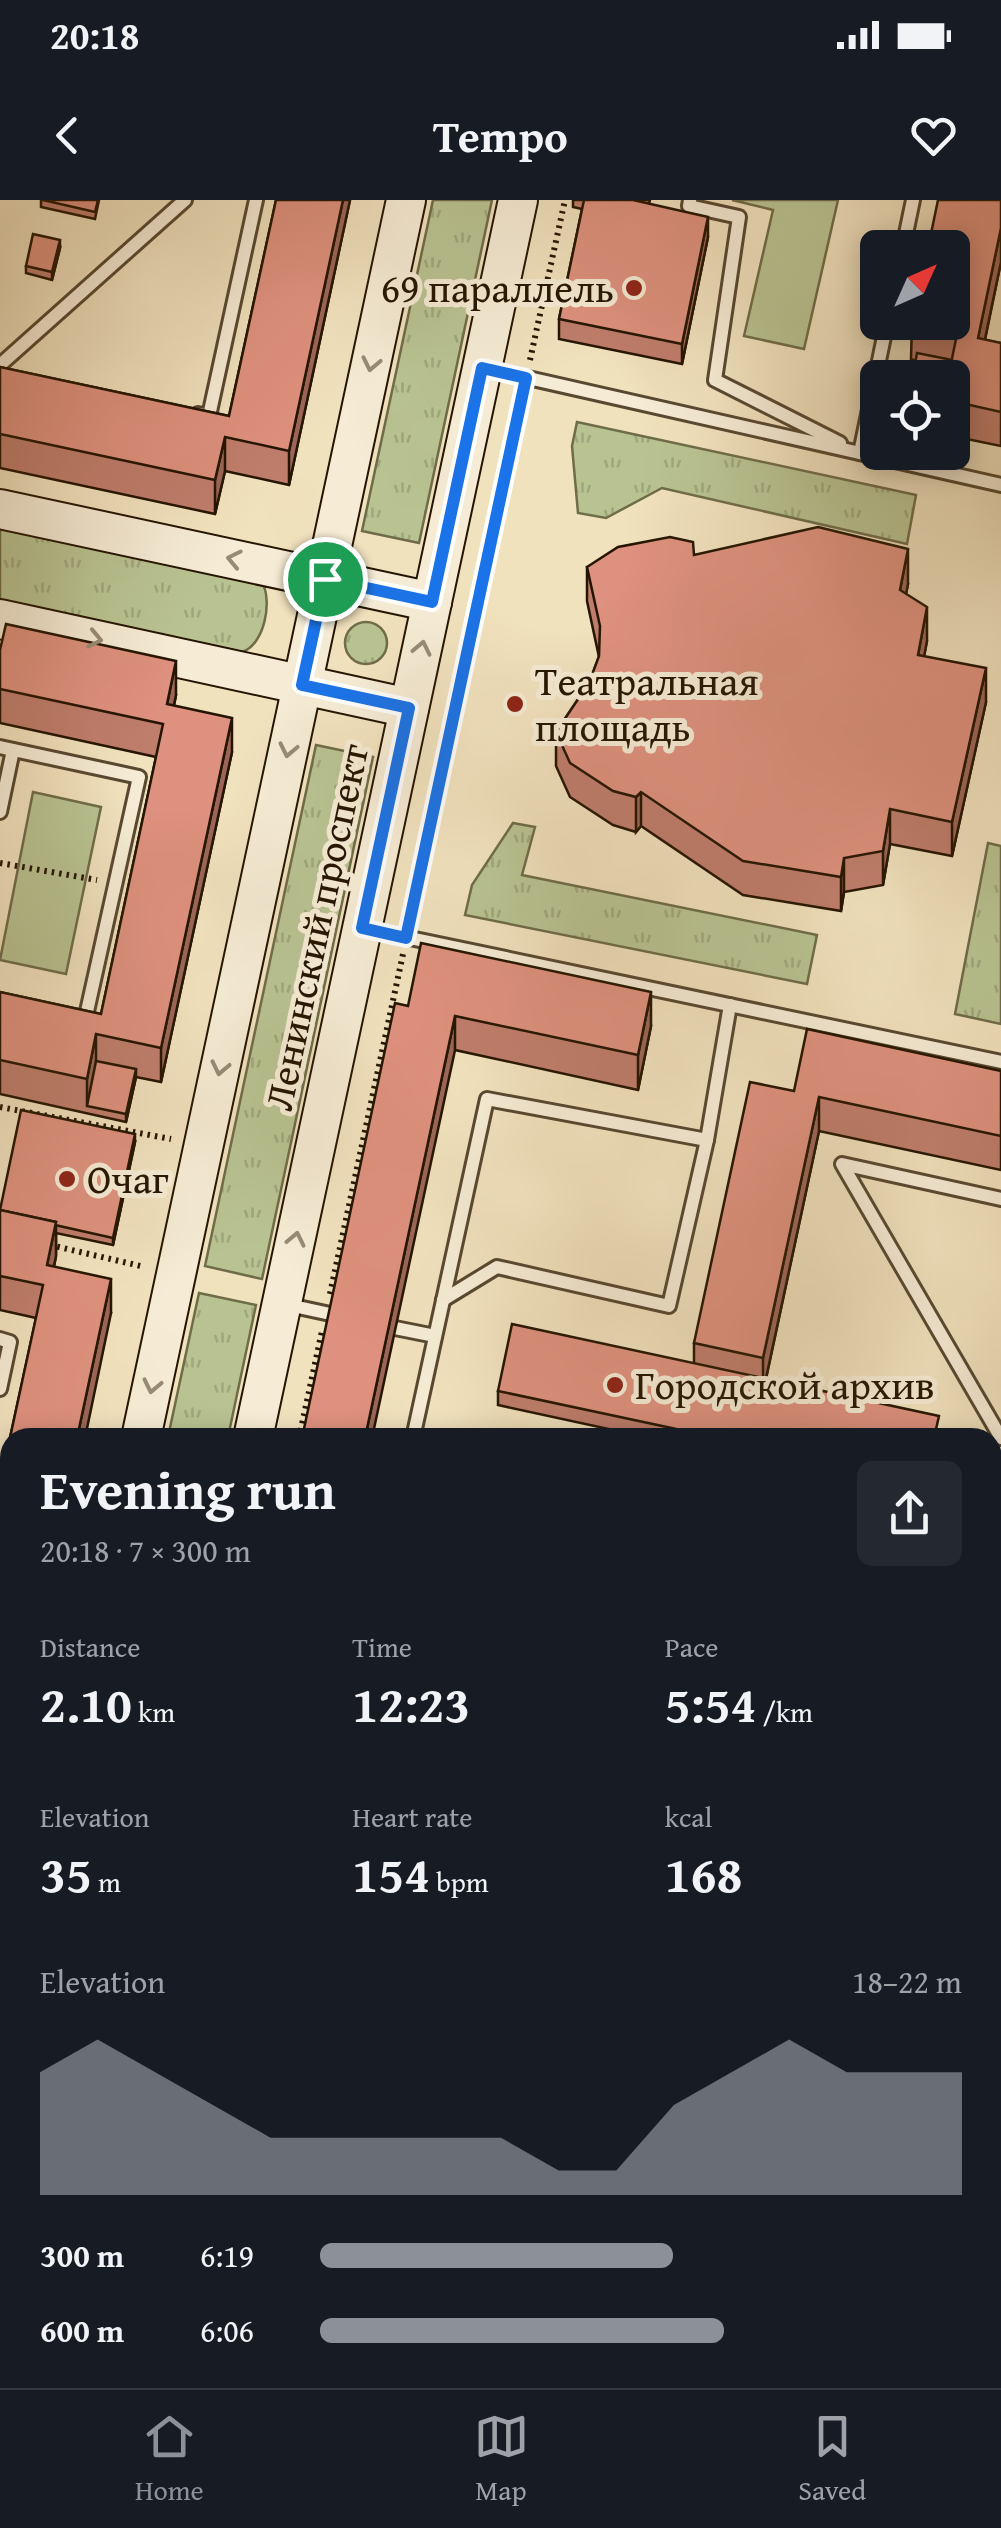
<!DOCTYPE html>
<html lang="en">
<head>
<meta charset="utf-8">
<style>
  body { margin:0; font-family:"Gentium Book Plus",serif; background:#242831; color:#f1f3f6; height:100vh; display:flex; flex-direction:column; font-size:38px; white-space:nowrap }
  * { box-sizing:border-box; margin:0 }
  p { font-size:32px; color:#9ea1a6 }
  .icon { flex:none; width:55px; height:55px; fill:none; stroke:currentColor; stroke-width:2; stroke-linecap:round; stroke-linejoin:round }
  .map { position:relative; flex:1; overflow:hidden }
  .sheet { position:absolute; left:0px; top:1228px; width:1002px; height:962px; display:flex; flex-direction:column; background:#171b24; border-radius:30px 30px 0 0; box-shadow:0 5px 25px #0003 }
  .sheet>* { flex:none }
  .needle { width:65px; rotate:45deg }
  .fabs { position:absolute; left:860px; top:30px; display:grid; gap:20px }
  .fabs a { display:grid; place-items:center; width:110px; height:110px; border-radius:15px; background:#171b24; box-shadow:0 5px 25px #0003; font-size:50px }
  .pin { position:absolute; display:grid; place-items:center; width:85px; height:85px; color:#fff; margin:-42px; border:5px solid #fff; border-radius:50%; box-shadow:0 2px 10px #0007 }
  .round { display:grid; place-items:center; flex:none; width:105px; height:105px; border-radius:15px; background:#242831 }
  .overview { display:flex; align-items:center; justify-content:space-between; height:170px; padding:0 40px }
  h1 { font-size:55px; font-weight:700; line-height:75px }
  .figures { display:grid; grid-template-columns:repeat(3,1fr); gap:15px; height:170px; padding:10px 40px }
  .figures div { display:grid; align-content:center }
  .figures b { font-size:50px; font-weight:700 }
  .figures small { font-size:28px; font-weight:400 }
  .figures p { font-size:28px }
  .chart { height:280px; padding:20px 40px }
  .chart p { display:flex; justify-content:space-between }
  .chart svg { width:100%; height:180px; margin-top:10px; fill:#8c9099; opacity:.7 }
  ul { padding:0 40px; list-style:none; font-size:32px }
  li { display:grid; grid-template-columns:160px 120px 1fr; align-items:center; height:75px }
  li i { height:25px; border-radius:12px; background:#8c9099 }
  .status { display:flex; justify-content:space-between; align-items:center; height:70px; padding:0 50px; background:#171b24; direction:ltr }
  .status svg { height:28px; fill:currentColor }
  header { display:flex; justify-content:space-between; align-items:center; height:130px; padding:0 40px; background:#171b24; font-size:45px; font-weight:700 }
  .menu { display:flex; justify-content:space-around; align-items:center; height:140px; border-top:2px solid #363941; background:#171b24; font-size:28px; color:#9ea1a6 }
  .menu a { display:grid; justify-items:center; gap:5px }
  .menu .selected { color:#8c9099 }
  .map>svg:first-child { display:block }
</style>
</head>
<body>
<div class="status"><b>20:18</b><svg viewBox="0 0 49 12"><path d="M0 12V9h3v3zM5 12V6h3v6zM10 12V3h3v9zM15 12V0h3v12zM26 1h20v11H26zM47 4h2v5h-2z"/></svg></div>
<header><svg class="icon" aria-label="back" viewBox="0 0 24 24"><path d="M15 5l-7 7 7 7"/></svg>Tempo<svg class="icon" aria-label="heart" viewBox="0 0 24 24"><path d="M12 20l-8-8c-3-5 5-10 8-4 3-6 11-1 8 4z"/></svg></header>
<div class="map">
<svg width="1001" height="2188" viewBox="0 0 1001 2188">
  <defs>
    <pattern id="grass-tufts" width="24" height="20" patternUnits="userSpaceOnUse" patternTransform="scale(2.5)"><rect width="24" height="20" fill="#b9c392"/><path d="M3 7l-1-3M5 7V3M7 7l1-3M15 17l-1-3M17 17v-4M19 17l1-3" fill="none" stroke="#9fa77c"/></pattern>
  </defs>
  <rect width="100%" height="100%" fill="#f1e2be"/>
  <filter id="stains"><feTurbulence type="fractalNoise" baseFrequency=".002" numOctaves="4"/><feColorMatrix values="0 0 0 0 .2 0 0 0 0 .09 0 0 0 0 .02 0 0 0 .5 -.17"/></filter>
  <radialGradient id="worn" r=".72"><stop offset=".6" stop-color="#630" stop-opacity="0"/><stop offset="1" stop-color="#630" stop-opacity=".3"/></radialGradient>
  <g fill="url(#grass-tufts)" stroke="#6f6c49" stroke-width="2.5">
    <polygon points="433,0 492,0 419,343 362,331"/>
    <polygon points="577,222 916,295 907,344 662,288 606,318 578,313 572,246"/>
    <path d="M0 323 262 382C273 402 264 445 242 452L0 401Z"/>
    <circle cx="366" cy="443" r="21"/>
    <polygon points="316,545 373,557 262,1079 205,1066"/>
    <polygon points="513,623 535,627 522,675 817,735 807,784 465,715 472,685"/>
    <polygon points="988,643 1001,646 1001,824 955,814"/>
    <polygon points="199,1093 256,1105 228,1237 168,1237"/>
    <polygon points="10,1978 10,2180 27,2180 25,2188 0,2188 0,2024"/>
  </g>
  <g fill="#b9c392" stroke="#6f6c49" stroke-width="2.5">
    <polygon points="732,0 838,0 804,149 744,136 773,10"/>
    <polygon points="33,592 101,607 66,774 0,760"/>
    <polygon points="307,2180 538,2180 536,2188 305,2188"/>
  </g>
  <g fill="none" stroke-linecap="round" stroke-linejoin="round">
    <defs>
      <g id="lane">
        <polyline points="690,0 689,6 739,17 715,180 840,243"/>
        <polyline points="903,48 913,0"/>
        <polyline points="0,165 185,0"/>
        <polyline points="484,168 1001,285"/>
        <polyline points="198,214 209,216 256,0"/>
        <polyline points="860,253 887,122"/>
        <polyline points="0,547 139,577 84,825"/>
        <polyline points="0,612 13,550"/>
        <polyline points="367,729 1001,862"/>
        <polyline points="1001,999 842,964 1001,1238"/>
        <polyline points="443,1100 497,1067 669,1106 707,940 730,805"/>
        <polyline points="284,1104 335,1115"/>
        <polyline points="395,1128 435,1136"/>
        <polyline points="0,1139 10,1142 0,1189"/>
        <polyline points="413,1238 487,899 707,940"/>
        <polyline points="992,1354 1001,1315"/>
        <polyline points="0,1726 10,1728"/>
        <polyline points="743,2183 766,2188"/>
        <polyline points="564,2188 566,2180"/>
      </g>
      <g id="secondary">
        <polyline points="0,309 432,402"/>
        <polyline points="0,419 409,508"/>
        <polyline points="141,1238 406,0"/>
        <polyline points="253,1238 518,0"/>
        <polyline points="0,1899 10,1851"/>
        <polyline points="992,1979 1001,1939"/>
        <polyline points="992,2008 1001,2010"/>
        <polyline points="992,2075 1001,2077"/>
        <polyline points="51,2188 52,2180"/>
      </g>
    </defs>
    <use href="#lane" stroke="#584830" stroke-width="18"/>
    <use href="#secondary" stroke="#251500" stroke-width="42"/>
    <g stroke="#251500" stroke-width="6" stroke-dasharray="2.5 5" stroke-linecap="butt">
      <polyline points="530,160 565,0"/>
      <polyline points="0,663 97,680"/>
      <polyline points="411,717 523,197"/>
      <polyline points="0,907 171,939"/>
      <polyline points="50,1045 145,1067"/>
      <polyline points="330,1094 403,754"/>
      <polyline points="299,1238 322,1131"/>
      <polyline points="96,2188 97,2180"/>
    </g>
    <use href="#lane" stroke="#f6ecd5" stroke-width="12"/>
    <use href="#secondary" stroke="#f6ecd5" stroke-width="38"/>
  </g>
  <g fill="#bf7d6c" stroke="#251500" stroke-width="2.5">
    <polygon points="41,0 99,0 95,19 41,7"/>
    <polygon points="276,0 350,0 289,285 225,271 215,314 0,268 0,167 229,216"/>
    <polygon points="573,0 650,0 649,4 708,37 682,164 559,139 559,119 582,9 573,7"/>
    <polygon points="1001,0 1001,62 985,140 1001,143 1001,246 952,236 952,178 911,159 912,122"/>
    <polygon points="60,48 52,80 26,73 26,66"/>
    <polygon points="694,355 908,384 906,394 927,441 924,456 986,502 952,656 890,644 883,685 844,692 841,711 743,695 641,626 636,632 613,625 570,597 556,566 556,532 589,483 599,457 587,401 587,367"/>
    <polygon points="0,450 176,495 174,506 232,552 161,882 136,877 126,922 0,894 0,792 101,814 156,557 0,523"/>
    <polygon points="408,806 651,826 638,890 455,850"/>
    <polygon points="1001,871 1001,970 819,931 766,1179 939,1230 937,1238 650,1238 498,1205 498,1191 694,1163 694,1143 794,891"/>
    <polygon points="135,942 113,1045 56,1033 56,1056 54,1067 111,1113 10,1238 10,1530 0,1577 0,1284 36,1118 0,1110 0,1008"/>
    <polygon points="992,2107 1001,2109 1001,2188 891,2188 854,2180 992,2180"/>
  </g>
  <g fill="#9b6658" stroke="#251500" stroke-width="2.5">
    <polygon points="343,0 350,0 289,285 289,251"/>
    <polygon points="708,17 708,37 682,164 682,144"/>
    <polygon points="1001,28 1001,62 978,172 978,138"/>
    <polygon points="60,40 60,48 52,80 52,72"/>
    <polygon points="225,237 225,271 215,314 215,280"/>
    <polygon points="908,349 908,384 900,425 900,390"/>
    <polygon points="927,407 927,441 918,489 918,455"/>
    <polygon points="176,461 176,495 167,538 167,504"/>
    <polygon points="986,468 986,502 952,656 952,622"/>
    <polygon points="232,518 232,552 161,882 161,848"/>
    <polygon points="641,592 641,626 636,632 636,597"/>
    <polygon points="890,609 890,644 883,685 883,651"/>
    <polygon points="844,658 844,692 841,711 841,677"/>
    <polygon points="651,792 651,826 638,890 638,855"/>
    <polygon points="455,816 455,850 372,1238 365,1238"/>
    <polygon points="96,834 96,868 87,906 87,879"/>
    <polygon points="136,869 136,877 126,922 126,914"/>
    <polygon points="819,897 819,931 763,1192 763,1158"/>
    <polygon points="135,934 135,942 113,1045 113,1038"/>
    <polygon points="56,1022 56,1056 47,1099 47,1065"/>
    <polygon points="111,1079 111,1113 85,1238 77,1238"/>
    <polygon points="10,1496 10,1530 0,1577 0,1543"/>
    <polygon points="1001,1746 1001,1781 992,1820 992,1786"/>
    <polygon points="663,2180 671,2180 669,2188 662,2188"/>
  </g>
  <g fill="#de917e" stroke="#251500" stroke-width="2.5">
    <polygon points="43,0 98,0 95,12"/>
    <polygon points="276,0 343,0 289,251 225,237 215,280 0,234 0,167 229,216"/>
    <polygon points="584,0 633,0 708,17 682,144 559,119"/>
    <polygon points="938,0 1001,0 1001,28 978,138 1001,143 1001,212 952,201 952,178 948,178 957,134 911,124 912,122 952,122 952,48 928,48"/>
    <polygon points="33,34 60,40 52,72 26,66"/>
    <polygon points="917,153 952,160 948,178 912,178"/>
    <polygon points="818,327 908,349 900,390 927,407 918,455 986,468 952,622 890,609 883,651 844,658 841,677 743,661 641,592 636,597 613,591 570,563 556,532 589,483 599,456 600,426 587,367 618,347 670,337 693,342 694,355"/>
    <polygon points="6,424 176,461 167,504 232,518 161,848 96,834 87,879 0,860 0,792 101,814 163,524 0,489 0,450"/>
    <polygon points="421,743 651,792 638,855 455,816 365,1238 302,1238 395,803 408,806"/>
    <polygon points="807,829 1001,871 1001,936 819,897 763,1158 694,1143 750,882 794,891"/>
    <polygon points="96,861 136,869 126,914 87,906"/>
    <polygon points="21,910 135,934 113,1038 55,1025 56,1022 0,1010"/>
    <polygon points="0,1010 56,1022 47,1065 111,1079 77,1238 10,1238 10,1496 0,1543 0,1284 43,1085 0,1076"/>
    <polygon points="512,1124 939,1216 934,1238 680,1238 681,1230 498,1191"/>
    <polygon points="1001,1455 1001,1746 992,1786 992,1495"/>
    <polygon points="992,2107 1001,2109 1001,2178 992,2176"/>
    <polygon points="585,2180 663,2180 662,2188 583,2188"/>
  </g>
  <defs><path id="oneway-chevron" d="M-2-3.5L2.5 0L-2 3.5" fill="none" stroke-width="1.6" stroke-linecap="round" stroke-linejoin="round" transform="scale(2.5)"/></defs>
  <g stroke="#988b75">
    <use href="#oneway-chevron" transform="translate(371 164) rotate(102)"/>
    <use href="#oneway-chevron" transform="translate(234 359) rotate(-168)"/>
    <use href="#oneway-chevron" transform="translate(95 439) rotate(12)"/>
    <use href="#oneway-chevron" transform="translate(422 448) rotate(-78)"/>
    <use href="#oneway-chevron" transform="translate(288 550) rotate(102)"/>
    <use href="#oneway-chevron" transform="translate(220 868) rotate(102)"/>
    <use href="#oneway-chevron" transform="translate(296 1039) rotate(-78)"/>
    <use href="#oneway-chevron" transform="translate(152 1186) rotate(102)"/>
  </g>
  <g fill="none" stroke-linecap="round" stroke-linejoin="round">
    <defs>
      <polygon id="route" points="482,168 526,178 406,738 362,728 409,508 302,485 325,379 432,402"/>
    </defs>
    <use href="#route" stroke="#fff" stroke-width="20"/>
    <use href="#route" stroke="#1a73e8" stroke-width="12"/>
  </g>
  <g fill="#8f2418" stroke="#f6ecd5" stroke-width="4">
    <circle cx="634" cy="88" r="10"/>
    <circle cx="515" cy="504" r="10"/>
    <circle cx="67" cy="979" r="10"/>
    <circle cx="615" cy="1185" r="10"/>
  </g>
  <g text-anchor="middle" stroke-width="10" stroke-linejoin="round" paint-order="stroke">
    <g font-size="40" fill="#251500" stroke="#f6ecd5" text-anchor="start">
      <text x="614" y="102" text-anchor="end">69 параллель</text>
      <text x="535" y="495">Театральная<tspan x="535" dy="46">площадь</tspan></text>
      <text x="87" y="993">Очаг</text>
      <text x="635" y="1199">Городской архив</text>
    </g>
    <g font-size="40" fill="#251500" stroke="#f6ecd5">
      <text transform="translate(316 727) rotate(-78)" y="14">Ленинский проспект</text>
    </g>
  </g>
  <rect width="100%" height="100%" filter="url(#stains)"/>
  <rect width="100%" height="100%" fill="url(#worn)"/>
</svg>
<div class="fabs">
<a><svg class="needle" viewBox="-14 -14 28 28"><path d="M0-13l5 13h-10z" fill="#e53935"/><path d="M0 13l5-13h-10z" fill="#9ea1a6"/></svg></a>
<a><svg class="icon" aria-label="locate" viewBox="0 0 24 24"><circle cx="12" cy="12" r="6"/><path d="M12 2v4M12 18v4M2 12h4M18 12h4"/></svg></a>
</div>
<div class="pin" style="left:325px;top:379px;background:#1e9e55"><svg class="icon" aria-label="arrive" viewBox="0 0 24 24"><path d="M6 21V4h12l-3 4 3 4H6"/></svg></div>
<section class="sheet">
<div class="overview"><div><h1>Evening run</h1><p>20:18 · 7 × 300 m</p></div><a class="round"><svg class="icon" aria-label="share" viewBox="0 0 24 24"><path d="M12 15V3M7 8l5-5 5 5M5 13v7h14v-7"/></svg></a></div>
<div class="figures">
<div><p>Distance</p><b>2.10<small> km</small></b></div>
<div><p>Time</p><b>12:23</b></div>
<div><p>Pace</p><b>5:54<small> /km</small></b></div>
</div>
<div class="figures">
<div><p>Elevation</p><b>35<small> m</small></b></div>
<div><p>Heart rate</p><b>154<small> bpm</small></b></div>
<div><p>kcal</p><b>168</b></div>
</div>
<div class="chart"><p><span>Elevation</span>18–22 m</p>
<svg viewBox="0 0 160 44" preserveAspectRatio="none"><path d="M0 44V14L10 6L20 14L30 22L40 30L50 30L60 30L70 30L80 30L90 38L100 38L110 22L120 14L130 6L140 14L150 14L160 14V44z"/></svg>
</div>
<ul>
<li><b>300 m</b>6:19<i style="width:55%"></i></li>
<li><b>600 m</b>6:06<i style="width:63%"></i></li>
</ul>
</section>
</div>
<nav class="menu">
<a class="selected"><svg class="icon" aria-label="home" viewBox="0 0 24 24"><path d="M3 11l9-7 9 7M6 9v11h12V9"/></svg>Home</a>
<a><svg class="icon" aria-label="map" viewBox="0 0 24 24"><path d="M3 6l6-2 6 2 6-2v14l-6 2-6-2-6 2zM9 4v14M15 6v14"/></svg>Map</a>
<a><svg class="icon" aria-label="saved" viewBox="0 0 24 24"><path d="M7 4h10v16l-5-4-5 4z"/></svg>Saved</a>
</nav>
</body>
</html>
